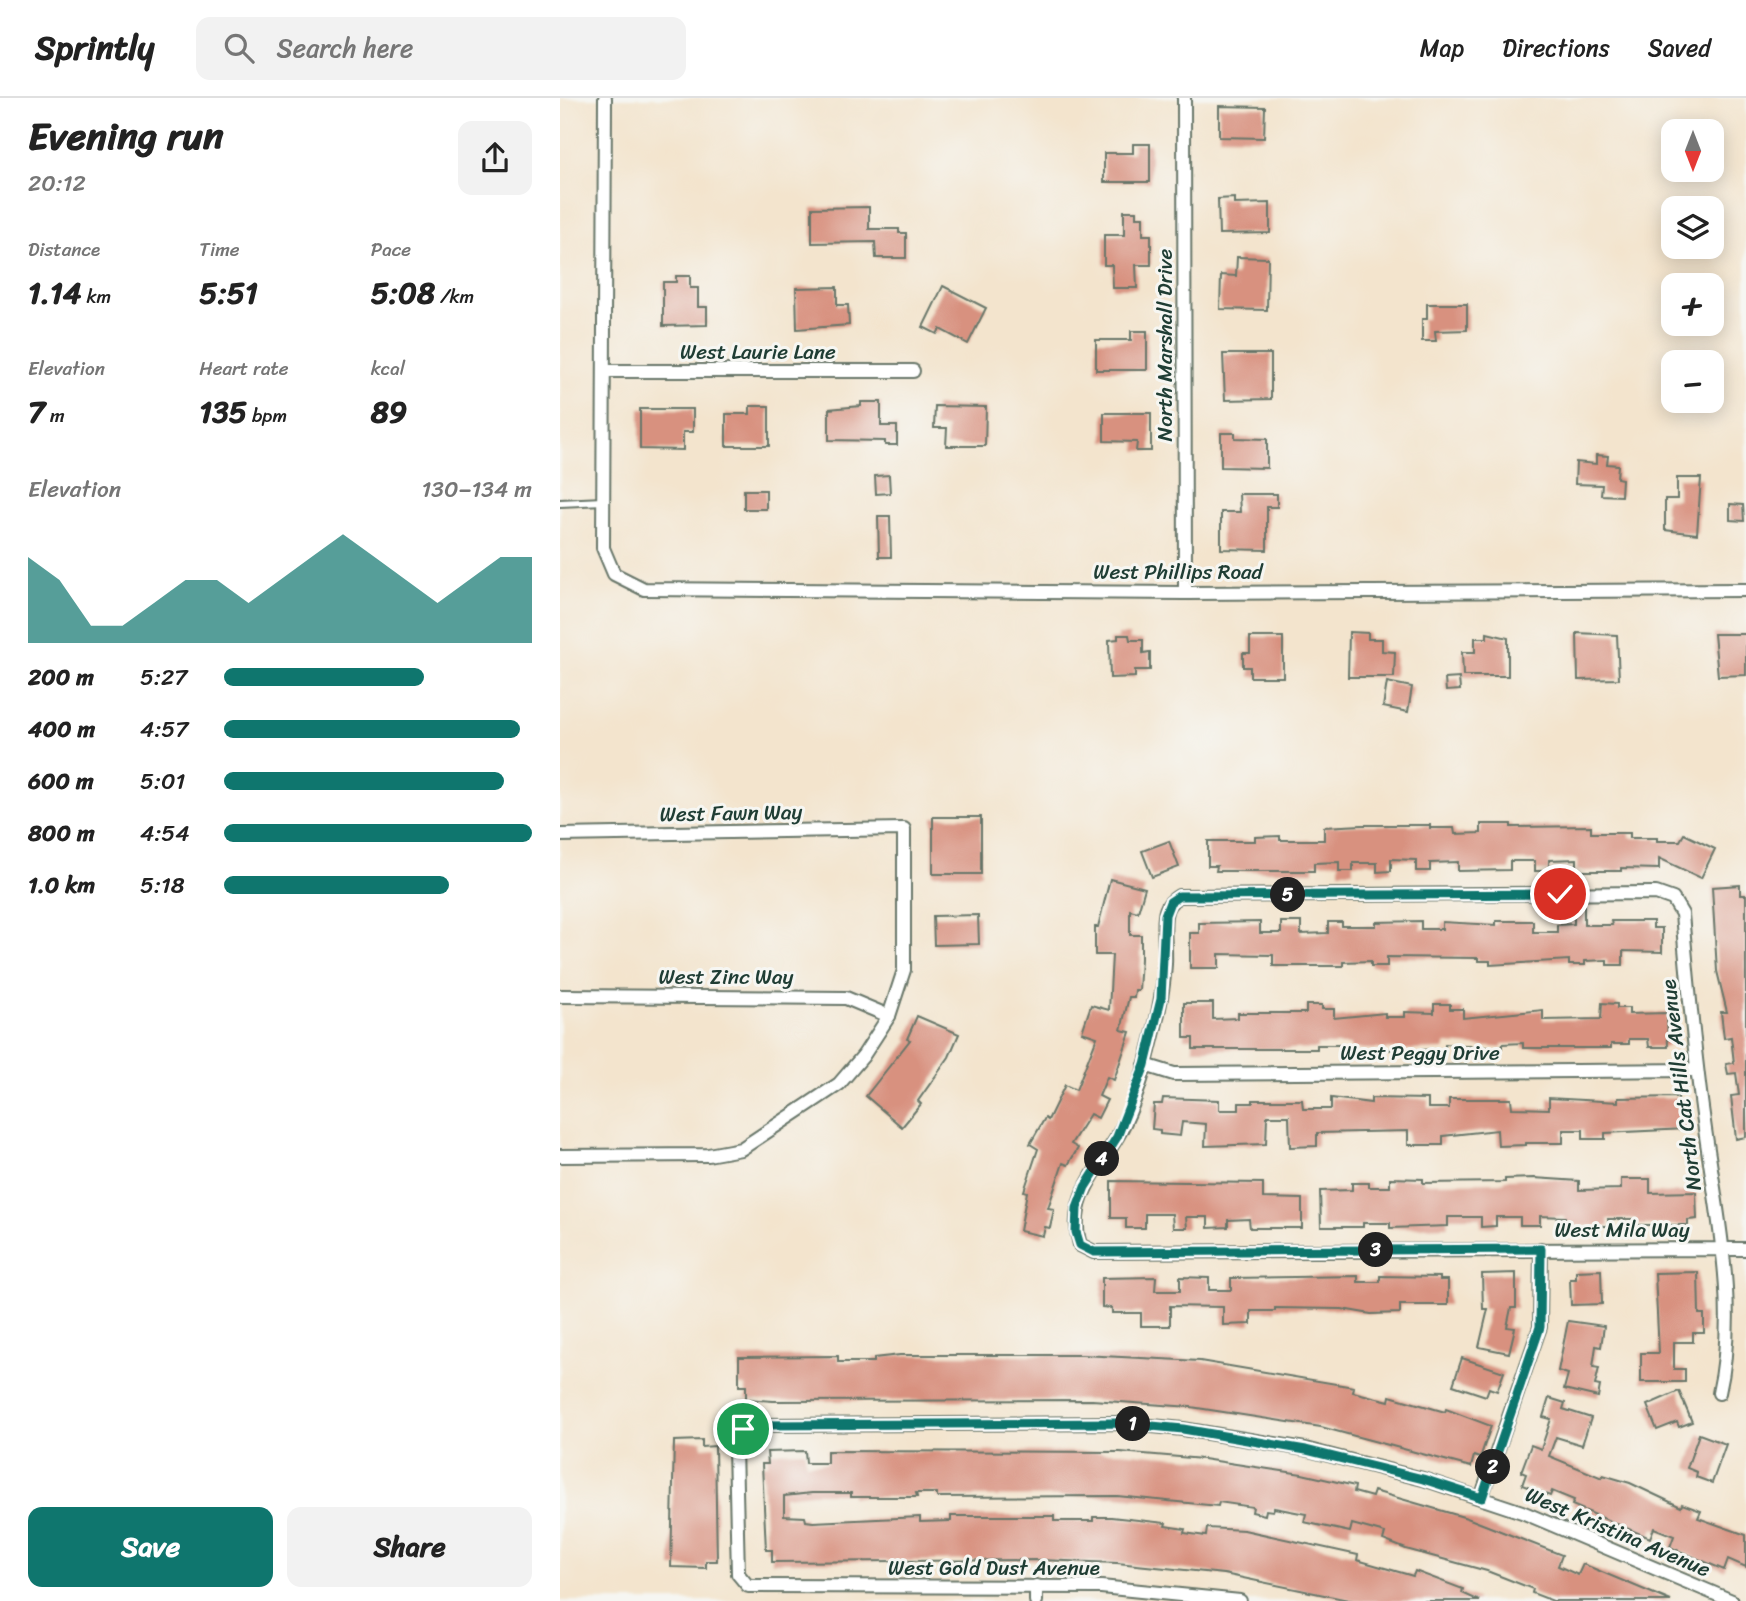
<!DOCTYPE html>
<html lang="en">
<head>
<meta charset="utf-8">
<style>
  body { margin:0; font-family:Sriracha,sans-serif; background:#f2f2f2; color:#222; height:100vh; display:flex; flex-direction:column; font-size:26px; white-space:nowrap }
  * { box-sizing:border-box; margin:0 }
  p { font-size:23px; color:#767676 }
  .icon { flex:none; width:38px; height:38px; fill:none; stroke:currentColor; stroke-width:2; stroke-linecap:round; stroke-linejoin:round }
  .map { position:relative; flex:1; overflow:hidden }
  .details { display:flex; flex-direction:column; background:#fff; width:560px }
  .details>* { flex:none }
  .needle { width:46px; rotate:180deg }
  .tools { position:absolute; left:1101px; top:21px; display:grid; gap:14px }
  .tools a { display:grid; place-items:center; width:63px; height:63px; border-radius:14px; background:#fff; box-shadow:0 4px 18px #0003; font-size:35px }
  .pin { position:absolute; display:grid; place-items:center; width:60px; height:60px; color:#fff; margin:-30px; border:4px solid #fff; border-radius:50%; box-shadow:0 2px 7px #0007 }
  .km { position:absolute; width:35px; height:35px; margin:-18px; border-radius:50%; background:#222; color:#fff; font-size:19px; line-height:35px; text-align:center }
  .round { display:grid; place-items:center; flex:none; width:74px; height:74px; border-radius:14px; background:#f2f2f2 }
  .overview { display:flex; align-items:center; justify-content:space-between; height:119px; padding:0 28px }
  h1 { font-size:38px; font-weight:700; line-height:52px }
  .figures { display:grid; grid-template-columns:repeat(3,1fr); gap:10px; height:119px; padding:7px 28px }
  .figures div { display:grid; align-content:center }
  .figures b { font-size:30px; font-weight:700 }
  .figures small { font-size:19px; font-weight:400 }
  .figures p { font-size:19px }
  .chart { height:196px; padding:14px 28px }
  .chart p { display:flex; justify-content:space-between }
  .chart svg { width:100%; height:126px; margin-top:7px; fill:#0f766e; opacity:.7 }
  .primary-button { display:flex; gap:14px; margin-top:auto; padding:14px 28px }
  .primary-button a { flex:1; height:80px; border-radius:14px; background:#0f766e; color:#fff; font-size:28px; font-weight:700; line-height:80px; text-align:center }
  .primary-button a+a { background:#f2f2f2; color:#222 }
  ul { padding:0 28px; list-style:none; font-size:23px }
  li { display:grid; grid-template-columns:112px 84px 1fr; align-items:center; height:52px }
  li i { height:18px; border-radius:9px; background:#0f766e }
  header { display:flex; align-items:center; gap:42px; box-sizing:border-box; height:98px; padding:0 35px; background:#fff; border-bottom:2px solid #e0e0e0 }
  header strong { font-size:33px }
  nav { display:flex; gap:38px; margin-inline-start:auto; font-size:24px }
  .search { width:490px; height:63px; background:#f2f2f2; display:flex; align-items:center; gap:18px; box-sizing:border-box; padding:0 24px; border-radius:14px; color:#767676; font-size:26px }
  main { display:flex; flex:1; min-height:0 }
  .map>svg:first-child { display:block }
</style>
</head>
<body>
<header>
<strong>Sprintly</strong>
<div class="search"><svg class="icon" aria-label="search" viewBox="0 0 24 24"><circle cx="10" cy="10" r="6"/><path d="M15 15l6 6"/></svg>Search here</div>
<nav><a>Map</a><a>Directions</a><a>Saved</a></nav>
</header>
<main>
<section class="details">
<div class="overview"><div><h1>Evening run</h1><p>20:12</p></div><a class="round"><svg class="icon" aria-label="share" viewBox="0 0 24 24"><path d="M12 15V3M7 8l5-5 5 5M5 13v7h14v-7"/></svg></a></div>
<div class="figures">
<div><p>Distance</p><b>1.14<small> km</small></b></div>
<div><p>Time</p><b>5:51</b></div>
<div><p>Pace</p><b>5:08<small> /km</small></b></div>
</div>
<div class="figures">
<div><p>Elevation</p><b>7<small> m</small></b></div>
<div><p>Heart rate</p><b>135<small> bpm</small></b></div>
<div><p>kcal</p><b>89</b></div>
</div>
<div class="chart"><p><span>Elevation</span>130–134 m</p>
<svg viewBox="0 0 160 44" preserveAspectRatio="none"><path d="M0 44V14L10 22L20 38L30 38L40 30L50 22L60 22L70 30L80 22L90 14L100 6L110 14L120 22L130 30L140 22L150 14L160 14V44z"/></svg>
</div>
<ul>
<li><b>200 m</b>5:27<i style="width:65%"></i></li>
<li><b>400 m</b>4:57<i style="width:96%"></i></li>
<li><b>600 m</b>5:01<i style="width:91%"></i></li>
<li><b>800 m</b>4:54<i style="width:100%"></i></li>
<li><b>1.0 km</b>5:18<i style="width:73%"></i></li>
</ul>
<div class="primary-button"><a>Save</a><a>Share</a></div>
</section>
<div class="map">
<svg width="1186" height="1503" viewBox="0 0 1186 1503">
  <rect width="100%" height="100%" fill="#f6f6f2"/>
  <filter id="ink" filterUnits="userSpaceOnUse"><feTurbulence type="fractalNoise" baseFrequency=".0143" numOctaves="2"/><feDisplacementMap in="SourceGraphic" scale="14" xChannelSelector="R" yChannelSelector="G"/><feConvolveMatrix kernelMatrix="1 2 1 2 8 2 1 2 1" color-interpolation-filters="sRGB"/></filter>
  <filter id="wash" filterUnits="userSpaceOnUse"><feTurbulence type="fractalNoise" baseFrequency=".00686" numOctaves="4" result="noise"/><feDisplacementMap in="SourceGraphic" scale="28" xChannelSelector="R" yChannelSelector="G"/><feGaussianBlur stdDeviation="1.57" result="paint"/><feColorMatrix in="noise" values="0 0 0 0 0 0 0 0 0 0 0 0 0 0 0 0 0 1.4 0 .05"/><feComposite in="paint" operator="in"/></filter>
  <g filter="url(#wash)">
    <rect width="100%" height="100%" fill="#f3e4cd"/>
    <g id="blocks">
      <g fill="#d8917f">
        <polygon points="659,8 705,9 704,40 659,39"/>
        <polygon points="573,46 590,46 590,84 544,84 544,55 573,55"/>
        <polygon points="674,100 674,106 710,105 710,135 659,136 658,101"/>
        <polygon points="309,109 309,131 339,131 339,135 346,135 346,160 316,160 315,144 252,145 252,110"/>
        <polygon points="564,113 576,113 576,119 583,119 583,137 591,137 591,167 576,167 577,190 553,190 552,167 544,167 544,137 564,137"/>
        <polygon points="677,159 708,160 707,212 660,211 661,177 676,178"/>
        <polygon points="116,178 130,178 130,190 138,190 138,209 147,209 147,227 103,228 103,184 116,184"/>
        <polygon points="383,188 426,210 408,246 380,231 377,236 363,229"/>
        <polygon points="277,189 277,207 288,207 289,227 237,231 236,190"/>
        <polygon points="867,206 907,206 907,232 875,233 876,243 862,243 862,221 867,221"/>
        <polygon points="571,233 587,233 587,272 536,272 536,242 571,242"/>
        <polygon points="663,256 711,256 711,301 665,302"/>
        <polygon points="301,304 321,304 321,328 337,328 337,347 325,347 325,343 269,342 269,311 301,308"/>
        <polygon points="190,308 209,308 209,348 166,348 166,316 190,316"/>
        <polygon points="375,308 426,309 425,348 386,348 387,330 374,330"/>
        <polygon points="80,311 133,311 133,334 123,334 123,352 80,351"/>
        <polygon points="544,315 591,315 591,353 576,353 577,344 544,343"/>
        <polygon points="661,335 675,335 675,340 707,341 707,370 661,369"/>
        <polygon points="1036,357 1048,358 1047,366 1058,367 1057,380 1062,381 1061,398 1041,397 1042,387 1015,386 1016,364 1036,366"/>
        <polygon points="329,377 330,395 316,396 315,378"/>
        <polygon points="1117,380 1141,380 1137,436 1105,432 1105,401 1117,401"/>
        <rect x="184" y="392" width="22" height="19"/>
        <polygon points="679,396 717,396 717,409 707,409 707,452 661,451 661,414 680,414"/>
        <polygon points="1170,406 1183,407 1184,423 1170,422"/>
        <polygon points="318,418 330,418 331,459 319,459"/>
        <polygon points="789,534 808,535 808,541 822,541 822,553 835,554 834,579 788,579"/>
        <polygon points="927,535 948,540 948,578 903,578 902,554 915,554 915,540 927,540"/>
        <polygon points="1017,535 1057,537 1059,581 1018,582"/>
        <polygon points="1154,536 1186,536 1186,577 1158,578"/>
        <polygon points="558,537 569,537 570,542 583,542 583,555 590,554 590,572 575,572 575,579 550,580 549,542 558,541"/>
        <polygon points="690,539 723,539 723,579 690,579 690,569 683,569 683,555 690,555"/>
        <polygon points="899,580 900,592 886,593 885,581"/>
        <polygon points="827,584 852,589 848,614 823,609"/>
        <rect x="373" y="719" width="48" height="57"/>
        <polygon points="921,726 951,726 951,729 1031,728 1031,735 1070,735 1070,740 1097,740 1097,743 1120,743 1124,736 1155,751 1141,780 1099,760 1099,771 1061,770 1061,773 1017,773 1017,761 989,762 989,773 975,773 975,763 950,763 950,772 898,773 898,764 870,765 870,773 856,773 856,762 831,761 831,773 817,774 817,765 793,765 793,773 779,773 779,764 754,765 754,773 656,773 657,768 648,768 648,743 695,743 695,739 720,738 720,742 764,742 764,729 802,727 870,727 870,730 894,730 895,736 921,735"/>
        <polygon points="609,743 619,769 592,779 582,753"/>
        <polygon points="550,781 585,790 578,814 570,812 570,837 581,837 581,861 579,892 575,892 574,899 569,899 561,932 570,934 554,982 547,979 539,998 547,1002 538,1020 530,1016 511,1046 518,1050 508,1067 503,1065 488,1110 494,1111 490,1130 485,1129 483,1138 460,1133 467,1094 464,1093 478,1051 470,1046 485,1020 488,1022 505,987 516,992 537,939 522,934 531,907 549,912 552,857 535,857 535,829 538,829"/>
        <polygon points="1180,787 1180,797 1186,797 1186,1039 1176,1041 1171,998 1179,997 1176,975 1168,976 1166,966 1174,965 1171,939 1164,940 1161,914 1167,914 1157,873 1152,789"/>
        <polygon points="1014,804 1024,804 1024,827 1052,827 1051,823 1093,823 1093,830 1102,830 1102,854 1063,853 1063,867 1047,867 1047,862 1025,863 1025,867 1009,867 1009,862 930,867 930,863 918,863 918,860 827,859 827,868 811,868 811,863 783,864 783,868 713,868 713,857 659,856 659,870 630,870 630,835 639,835 639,825 700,824 700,835 721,835 721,824 741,824 741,836 768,835 768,824 782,824 782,828 816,828 816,824 861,823 861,831 882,831 882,824 936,827 936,823 973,823 973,834 997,834 997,827 1014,826"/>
        <polygon points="418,817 419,846 374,847 373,818"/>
        <polygon points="624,905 653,905 653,921 678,920 678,915 746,915 746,907 762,907 762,911 774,911 774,920 825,915 825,919 845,919 845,914 874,915 874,906 890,906 890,911 903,911 903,920 983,912 983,922 1041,921 1042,905 1057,906 1057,910 1069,910 1069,916 1107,915 1108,949 1089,949 1088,941 1069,941 1069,946 1051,946 1051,950 963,950 963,945 942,946 942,950 885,946 885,951 858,952 790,951 790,947 757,947 757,951 633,951 633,940 624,940"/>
        <polygon points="357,918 399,936 389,959 358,1003 361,1006 342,1029 306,998 350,942 347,941"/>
        <polygon points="1118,999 1118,1008 1126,1008 1126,1031 1045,1035 1045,1041 1023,1041 1023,1032 1003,1032 1003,1045 966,1045 966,1047 938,1048 937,1032 883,1038 883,1047 848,1047 848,1033 757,1035 757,1048 730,1049 729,1018 707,1018 706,1046 645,1048 646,1026 622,1024 620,1038 600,1036 600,1032 592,1031 594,1006 602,1006 603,1000 659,1002 659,1012 679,1012 679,1005 693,1005 693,1002 742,1002 743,1011 771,1011 771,1000 811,1005 811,1000 868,1001 868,1010 889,1010 889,1001 951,1001 952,1010 989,1011 989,1000 1058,1004 1058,1000"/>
        <polygon points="830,1080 863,1081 863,1085 945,1084 945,1081 974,1080 1019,1083 1019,1092 1061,1091 1061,1081 1090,1081 1090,1095 1136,1094 1137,1121 1128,1122 1128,1127 1076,1127 1076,1121 1048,1121 1049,1128 1023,1128 1005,1127 1005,1119 980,1118 980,1127 960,1127 960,1119 936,1119 936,1128 921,1129 921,1119 888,1119 888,1128 830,1130 830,1125 803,1125 803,1129 761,1129 760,1093 792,1092 792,1085 809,1085 809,1089 830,1089"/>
        <polygon points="551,1083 703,1085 703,1100 742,1101 742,1130 690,1130 689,1121 668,1122 668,1129 648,1130 648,1119 626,1119 627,1130 613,1130 612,1116 585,1116 585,1130 566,1130 566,1120 551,1120"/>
        <polygon points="1041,1172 1042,1206 1011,1207 1010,1181 1016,1181 1016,1173"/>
        <polygon points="1138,1174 1139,1216 1144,1216 1144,1235 1133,1235 1133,1244 1114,1244 1114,1271 1125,1271 1125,1284 1081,1284 1081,1255 1099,1255 1095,1175"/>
        <polygon points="956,1175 956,1210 951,1210 947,1229 955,1230 949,1255 919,1249 928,1211 923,1211 922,1176"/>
        <polygon points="798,1178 798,1184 820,1184 820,1178 880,1179 880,1182 888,1182 888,1207 840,1207 840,1215 811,1216 782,1211 715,1210 715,1213 691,1213 691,1226 663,1227 663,1209 610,1208 610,1228 581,1228 581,1215 552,1215 552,1210 542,1209 542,1180 596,1179 595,1193 620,1193 620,1179 649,1180 649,1192 671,1192 671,1180"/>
        <polygon points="1008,1223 1044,1228 1041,1249 1036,1248 1033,1269 1039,1270 1035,1287 1040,1288 1038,1299 1004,1291 1008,1276 998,1273"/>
        <polygon points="340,1257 522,1257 640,1263 794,1289 793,1294 829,1303 830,1298 885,1314 886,1311 931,1328 920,1360 914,1358 911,1369 761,1329 631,1309 532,1302 213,1303 186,1301 186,1288 179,1288 179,1259 278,1258 278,1264 314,1264 314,1260"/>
        <polygon points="902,1260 944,1274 937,1293 929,1290 926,1298 893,1287"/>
        <polygon points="1119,1293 1132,1324 1119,1329 1117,1324 1097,1332 1087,1307"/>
        <polygon points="989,1300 1005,1305 1003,1311 1031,1320 1022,1347 996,1339 989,1358 1042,1380 1043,1377 1070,1385 1121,1409 1122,1406 1141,1413 1138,1420 1186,1437 1186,1469 1168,1461 1164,1472 1110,1449 1114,1438 1094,1430 1090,1440 1012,1407 1014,1402 992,1393 990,1398 962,1387 966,1376 961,1374 971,1347 981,1351 991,1321 983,1319"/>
        <polygon points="1139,1336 1166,1346 1152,1385 1136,1379 1137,1374 1127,1370"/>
        <polygon points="142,1342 142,1349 155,1348 157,1463 146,1463 146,1470 111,1469 114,1343"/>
        <polygon points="245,1353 246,1365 267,1365 267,1353 560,1354 643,1361 742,1376 795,1388 794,1394 812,1399 814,1393 907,1420 1002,1457 998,1468 1018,1477 1023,1466 1111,1503 993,1503 972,1495 973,1491 927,1473 846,1451 823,1442 825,1435 792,1426 790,1434 744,1424 746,1416 714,1410 713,1413 706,1412 705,1417 692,1414 693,1409 659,1404 658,1408 557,1398 377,1399 377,1395 356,1395 357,1399 291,1399 291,1395 252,1395 224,1398 224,1418 245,1419 246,1423 253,1424 360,1419 360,1424 391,1423 391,1418 494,1418 494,1423 533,1423 533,1419 551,1419 606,1425 605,1428 625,1431 624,1435 646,1438 647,1430 684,1432 798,1457 797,1462 853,1478 855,1473 903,1491 902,1495 920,1503 793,1503 664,1476 557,1465 480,1462 212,1464 212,1452 206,1452 202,1366 208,1366 207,1354"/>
      </g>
    </g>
  </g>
  <g filter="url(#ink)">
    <use href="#blocks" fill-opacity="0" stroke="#69776a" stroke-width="2"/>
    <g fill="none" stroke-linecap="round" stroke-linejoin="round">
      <defs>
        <polyline id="service" points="0,405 43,403"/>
        <g id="minor">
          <polyline points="45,0 43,450 54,476 84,491 625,495 1186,492"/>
          <polyline points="624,0 625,495"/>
          <polyline points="44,273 353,273"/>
          <polyline points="0,737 344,731 344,872 329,918 303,958 279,986 181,1051 148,1057 0,1058"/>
          <polyline points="0,898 286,900 329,918"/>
          <polyline points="585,967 614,976 1137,972"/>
          <path d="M1159 1295C1179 1208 1156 1112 1144 1024 1134 955 1128 885 1122 816L1113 801 1096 795 619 798C611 803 606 808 605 818 603 834 606 851 605 866 603 899 595 930 587 961 580 988 570 1017 556 1041 535 1075 507 1104 520 1147L534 1154 1161 1151H1186"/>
          <polyline points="921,1400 980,1229 981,1151"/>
          <polyline points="476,1503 476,1488"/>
          <polyline points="680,1503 541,1489 188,1488 178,1476 175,1349 183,1331 201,1327 561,1325 623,1331 745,1351 863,1381 962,1414 1172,1503"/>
        </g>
      </defs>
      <use href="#service" stroke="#69776a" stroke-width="10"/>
      <use href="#minor" stroke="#69776a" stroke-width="16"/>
      <use href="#service" stroke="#fff" stroke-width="6"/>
      <use href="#minor" stroke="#fff" stroke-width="12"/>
    </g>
  </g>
  <g fill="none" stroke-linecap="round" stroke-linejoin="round" filter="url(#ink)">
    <defs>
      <polyline id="route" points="183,1331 201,1327 561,1325 623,1331 746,1352 863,1381 922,1400 980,1229 981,1151 534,1154 520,1147 516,1134 517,1110 525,1089 557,1039 585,967 601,901 605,817 610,804 619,798 1000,796"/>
    </defs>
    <use href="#route" stroke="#fff" stroke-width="14"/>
    <use href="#route" stroke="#0f766e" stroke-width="9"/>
  </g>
  <g text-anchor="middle" stroke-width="6" stroke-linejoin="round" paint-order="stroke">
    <g font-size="21" fill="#1f3d34" stroke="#f6f6f2">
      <text transform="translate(605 247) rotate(-90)" y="7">North Marshall Drive</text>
      <text x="198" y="261">West Laurie Lane</text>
      <text x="618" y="481">West Phillips Road</text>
      <text transform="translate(171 715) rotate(-1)" y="7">West Fawn Way</text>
      <text x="166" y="886">West Zinc Way</text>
      <text x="860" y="962">West Peggy Drive</text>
      <text transform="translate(1121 987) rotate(-97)" y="7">North Cat Hills Avenue</text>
      <text x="1062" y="1139">West Mila Way</text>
      <text transform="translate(1058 1434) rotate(23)" y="7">West Kristina Avenue</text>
      <text x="434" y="1477">West Gold Dust Avenue</text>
    </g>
  </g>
</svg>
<div class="tools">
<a><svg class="needle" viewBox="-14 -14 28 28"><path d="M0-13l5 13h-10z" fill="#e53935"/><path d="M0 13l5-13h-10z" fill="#767676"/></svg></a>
<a><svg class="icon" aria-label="layers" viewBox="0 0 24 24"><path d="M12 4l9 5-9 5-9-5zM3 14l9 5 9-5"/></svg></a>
<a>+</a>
<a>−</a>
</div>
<div class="pin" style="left:183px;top:1331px;background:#1e9e55"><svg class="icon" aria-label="arrive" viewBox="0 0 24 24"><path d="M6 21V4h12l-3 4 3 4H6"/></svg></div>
<div class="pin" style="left:1000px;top:796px;background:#d93025"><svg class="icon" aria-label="check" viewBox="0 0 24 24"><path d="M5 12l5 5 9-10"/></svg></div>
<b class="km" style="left:573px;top:1326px">1</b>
<b class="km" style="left:933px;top:1369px">2</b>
<b class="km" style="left:816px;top:1152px">3</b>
<b class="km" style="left:542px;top:1061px">4</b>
<b class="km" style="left:728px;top:797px">5</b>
</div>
</main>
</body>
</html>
